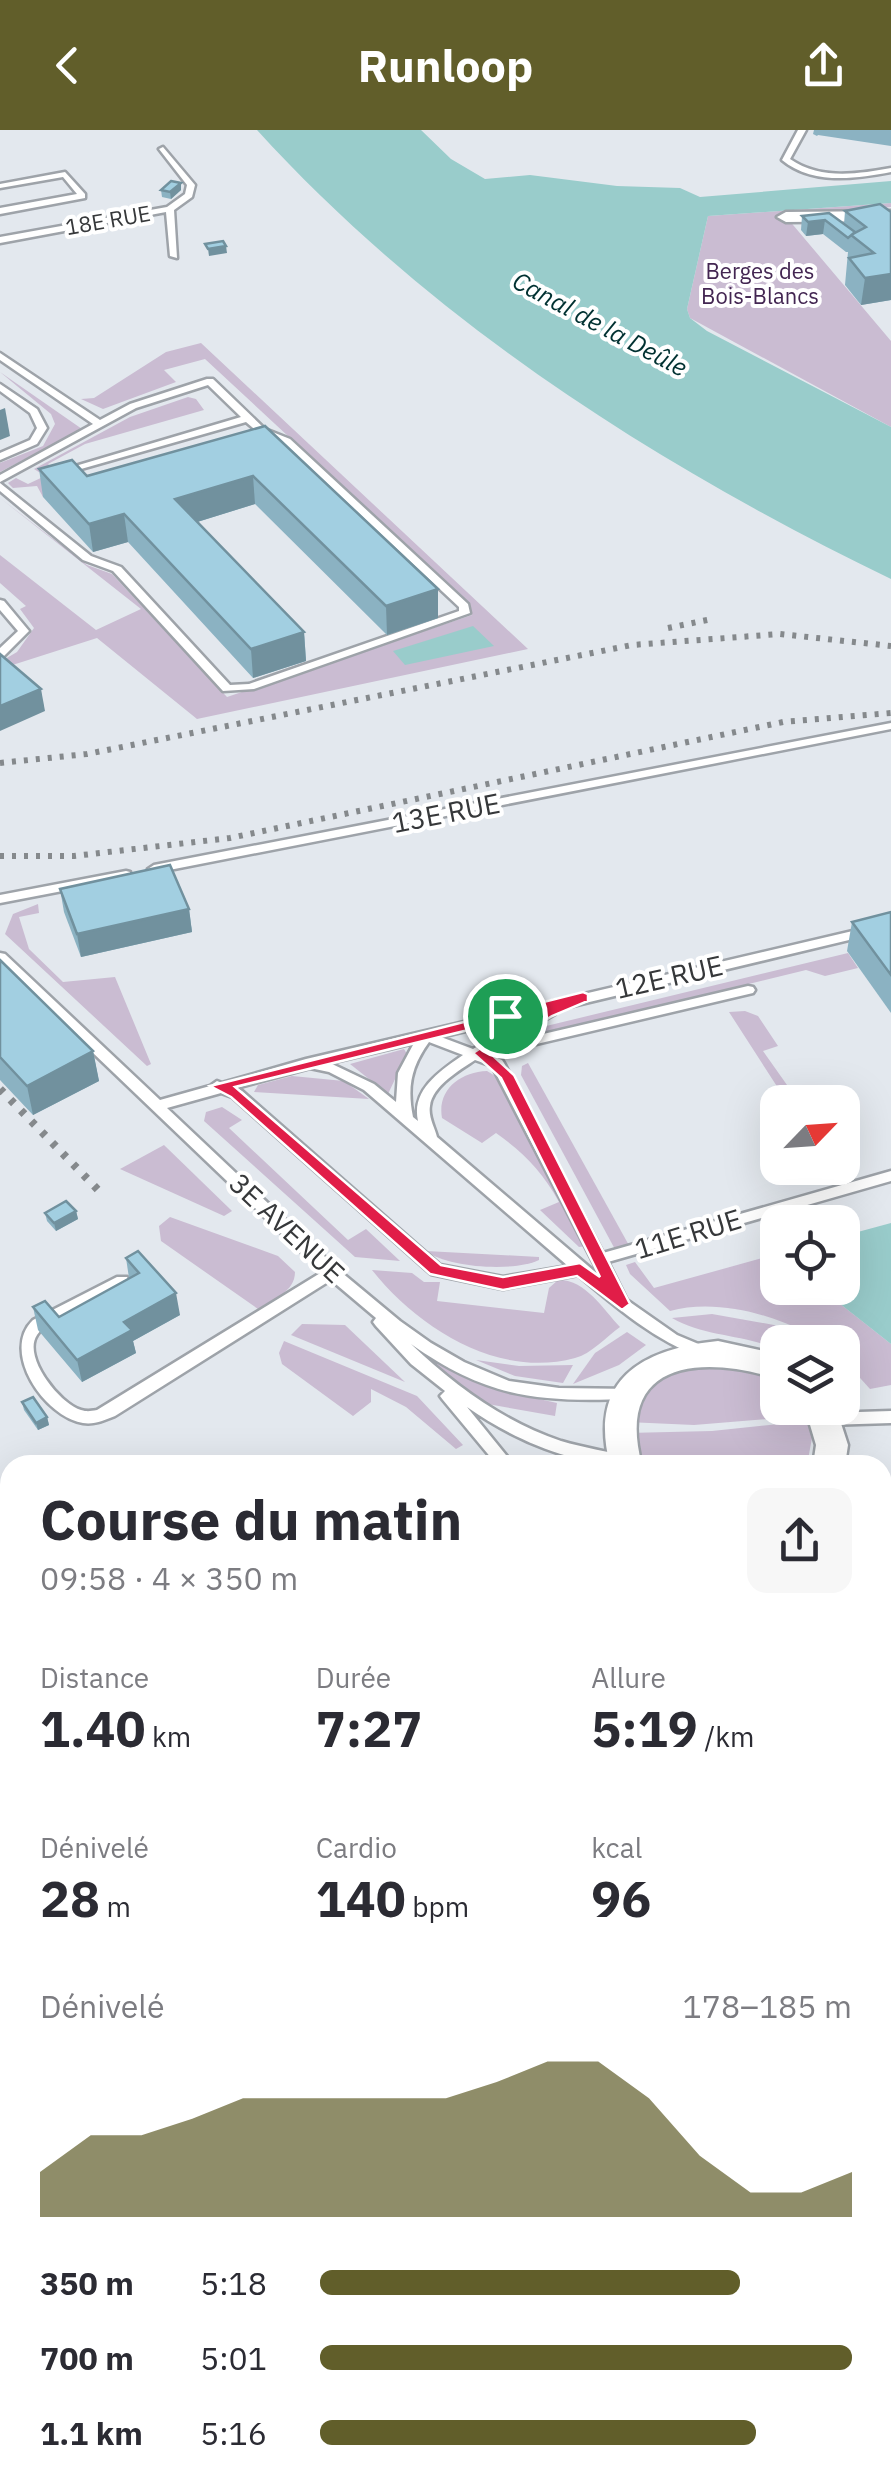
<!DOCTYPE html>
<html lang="fr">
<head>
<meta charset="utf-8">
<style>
  body { margin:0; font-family:"IBM Plex Sans",sans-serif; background:#f7f7f7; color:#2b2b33; height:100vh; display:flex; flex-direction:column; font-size:38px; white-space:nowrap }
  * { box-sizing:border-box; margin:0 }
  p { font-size:32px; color:#7c7c81 }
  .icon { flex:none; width:55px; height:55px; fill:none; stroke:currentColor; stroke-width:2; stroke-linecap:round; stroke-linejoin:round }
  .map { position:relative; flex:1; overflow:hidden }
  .details { position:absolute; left:0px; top:1325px; width:892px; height:1035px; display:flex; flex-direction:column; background:#fff; border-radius:30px 30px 0 0; box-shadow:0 10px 40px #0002 }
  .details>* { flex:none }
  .needle { width:65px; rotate:65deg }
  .fabs { position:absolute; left:760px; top:955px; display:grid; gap:20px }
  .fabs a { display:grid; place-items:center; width:100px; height:100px; border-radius:20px; background:#fff; box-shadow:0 10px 40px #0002; font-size:50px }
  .pin { position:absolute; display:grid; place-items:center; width:85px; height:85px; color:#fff; margin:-42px; border:5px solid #fff; border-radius:50%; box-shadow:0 2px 10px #0007 }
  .round { display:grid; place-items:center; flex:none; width:105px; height:105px; border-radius:20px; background:#f7f7f7 }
  .summary { display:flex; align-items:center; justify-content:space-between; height:170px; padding:0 40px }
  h1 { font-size:55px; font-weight:700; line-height:75px }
  .figures { display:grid; grid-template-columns:repeat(3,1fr); gap:15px; height:170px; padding:10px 40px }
  .figures div { display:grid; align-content:center }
  .figures b { font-size:50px; font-weight:700 }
  .figures small { font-size:28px; font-weight:400 }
  .figures p { font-size:28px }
  .chart { height:280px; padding:20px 40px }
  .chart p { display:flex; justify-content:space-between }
  .chart svg { width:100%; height:180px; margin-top:10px; fill:#615e2a; opacity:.7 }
  ul { padding:0 40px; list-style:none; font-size:32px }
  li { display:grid; grid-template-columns:160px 120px 1fr; align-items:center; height:75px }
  li i { height:25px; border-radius:12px; background:#615e2a }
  header { display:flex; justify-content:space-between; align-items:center; height:130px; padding:0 40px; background:#615e2a; color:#fff; font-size:45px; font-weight:700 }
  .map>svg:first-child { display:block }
</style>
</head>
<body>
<header><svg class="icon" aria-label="back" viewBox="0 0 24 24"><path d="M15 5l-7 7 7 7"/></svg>Runloop<svg class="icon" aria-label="share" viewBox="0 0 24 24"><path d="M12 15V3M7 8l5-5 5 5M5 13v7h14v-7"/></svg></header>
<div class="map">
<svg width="891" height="2360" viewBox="0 0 891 2360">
  <rect width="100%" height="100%" fill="#e3e8ee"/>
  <g fill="#cabcd2">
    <polygon points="891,73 891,77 788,89 891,211 891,297 690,188 687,179 708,86"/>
    <polygon points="201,213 528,519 197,589 97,508 0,539 0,532 17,522 34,498 20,479 26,476 0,453 0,425 96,500 141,479 0,368 87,435 112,444 227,567 472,485 470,475 205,229 164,240 176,252 103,279 81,269 94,268 166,222"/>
    <polygon points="0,242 82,299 0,342 0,333 43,316 55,294 51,284"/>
    <polygon points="188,267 196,269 204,280 85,314 48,334 76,358 43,367 37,356 13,358 8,353 16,348 28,354 45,346 34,339 130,287"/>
    <polygon points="38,774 39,783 19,787 29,819 63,852 115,847 151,934 147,936 5,804 13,784"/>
    <polygon points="848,823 858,838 825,846 806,840 523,909 538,898"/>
    <polygon points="745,881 758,886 778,916 763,921 787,955 778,958 729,882"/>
    <polygon points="404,919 407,924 388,964 350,934"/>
    <polygon points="528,933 631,1119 617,1123 521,945 522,936"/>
    <path d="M487 941 502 950 587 1116 579 1117 540 1080 559 1072C542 1041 524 1023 496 1003L482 1013 442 988C437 960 460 942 487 941Z"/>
    <polygon points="292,946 344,951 369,969 254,962 258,955"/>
    <polygon points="222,977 242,990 229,998 348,1110 366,1099 400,1131 355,1127 204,991 206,982"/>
    <polygon points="164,1015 232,1081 224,1086 120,1039"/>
    <path d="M170 1087 278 1126 295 1142C295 1162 273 1169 258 1179L161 1111 159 1096Z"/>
    <path d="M426 1121 539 1127V1130C515 1142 447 1138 426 1121Z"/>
    <path d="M777 1124 778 1158H820L891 1214V1255L870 1259 843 1229 842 1212C819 1212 806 1201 785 1193 750 1179 706 1171 670 1181L630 1144 626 1135 635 1132 654 1158Z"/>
    <path d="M372 1140 412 1143 424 1152H440L437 1171 544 1183 549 1158 558 1150C585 1149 603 1179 620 1197 606 1207 591 1224 575 1228 498 1249 418 1198 372 1140Z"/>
    <path d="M712 1184 774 1195 809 1212H778L777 1219C742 1204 705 1207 672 1188Z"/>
    <polygon points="302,1194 345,1195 405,1252 291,1205"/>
    <polygon points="627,1202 646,1215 619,1235 573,1254 595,1223"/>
    <polygon points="284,1211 417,1266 463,1315 456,1319 406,1277 371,1259 371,1272 353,1286 282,1234 279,1223"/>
    <polygon points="430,1229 503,1261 557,1273 555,1286 482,1273"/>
    <polygon points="476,1230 519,1236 573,1235 563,1253 515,1246"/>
    <path d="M713 1232 764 1244 777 1253 778 1278H801L805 1286 694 1295 627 1292C646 1247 668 1242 713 1232Z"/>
    <polygon points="808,1291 812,1308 807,1335 637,1335 627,1303 712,1301"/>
    <polygon points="882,1610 891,1614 891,1967 883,1972"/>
    <polygon points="0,1670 10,1678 10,1898 0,1898"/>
    <polygon points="10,2256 10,2350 569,2350 573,2360 0,2360 0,2259"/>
    <polygon points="625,2350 773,2350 768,2360 629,2360"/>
  </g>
  <g fill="#99cccb">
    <path d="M257 0H421L451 29 485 49 530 45 617 56 680 58 700 67 891 51V73L708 86 687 179 690 188 707 201 891 297V449C656 335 434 194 257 0Z"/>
    <polygon points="473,496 494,516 405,535 393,521"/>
    <polygon points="891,1093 891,1214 820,1158 842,1158 843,1106"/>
  </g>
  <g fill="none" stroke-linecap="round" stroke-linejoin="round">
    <defs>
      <g id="lane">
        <path d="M798 0H806L790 29C820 50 858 44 891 38V42C855 49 812 55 782 30Z"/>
        <polygon points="163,17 195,55 192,67 174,80 177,128 170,126 166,82 0,113 0,107 167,77 185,64 187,55 159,19"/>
        <polygon points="65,42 85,64 85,68 0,84 0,78 77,64 63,47 0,58 0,54"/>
        <polygon points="0,223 100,290 130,274 207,249 213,249 265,299 290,309 468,474 470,483 254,559 223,561 113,441 83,430 0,361 0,353 91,426 121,437 230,555 249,554 459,481 459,477 284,313 259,303 246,292 81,339 72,337 241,287 208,255 136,278 0,352 0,345 93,294 0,230"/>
        <polygon points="0,254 37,279 47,298 37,314 0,330 0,323 30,310 37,298 30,283 0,261"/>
        <polygon points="0,470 4,471 29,501 4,526 0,527 0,518 18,501 0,480"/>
        <polygon points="891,593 891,599 154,743 148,739 154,735"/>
        <polygon points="126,741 130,742 130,748 0,773 0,765"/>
        <path d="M891 792V800L556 880 555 884 501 914 748 856 753 857 755 860 753 863 490 925 502 930 504 933 603 1123 891 1041V1051L608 1132 627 1170 677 1205 708 1218 711 1222 708 1226 703 1228C655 1211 617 1178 578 1145L503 1159 431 1144 232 967 221 963 167 978 341 1142 400 1191 431 1213 464 1232 509 1251 559 1258 633 1259 636 1263 633 1267 628 1269C538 1272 487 1268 411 1214 454 1255 504 1292 561 1311 584 1318 607 1321 630 1327V1335C572 1335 514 1310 467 1277L514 1335H497L443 1270 440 1266 445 1261 411 1234 376 1196 373 1192 376 1188 331 1150 115 1286C105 1290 94 1295 83 1293 45 1287 0 1222 33 1190L117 1147H127L129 1151 127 1155C107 1165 48 1188 37 1205 22 1227 60 1274 81 1280 88 1282 90 1281 97 1280L322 1142 0 834V823L5 824 160 970 210 956 217 951 222 953 306 929ZM531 885 473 919 441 907ZM429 912 463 925C440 941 411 960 418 991L413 987C407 957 411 937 429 912ZM414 913 398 943 396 972 374 954 330 933ZM475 930 492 936 601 1147 437 1007C435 998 428 987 430 976 432 956 460 940 475 930ZM310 938 329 942 364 960 568 1136 503 1147 440 1135 242 961 236 958Z"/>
        <polygon points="891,1281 891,1293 827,1295 821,1293 819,1289 821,1285 827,1283"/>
        <polygon points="882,1387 891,1388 891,1402 882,1401"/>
      </g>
      <g id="street">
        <polygon points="891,81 891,91 786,92 777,87 786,82"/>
        <path d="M718 1211 778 1224V1249C701 1224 614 1231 642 1335H610C588 1250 641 1219 718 1211Z"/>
        <polygon points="805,1278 836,1278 848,1315 845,1335 813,1335 816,1315"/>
      </g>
      <polygon id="secondary" points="882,2200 891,2204 891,2267 882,2264"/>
      <g id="primary">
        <polygon points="882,1555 891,1558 891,1606 882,1604"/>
        <polygon points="891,1982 891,2046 882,2049 882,1986"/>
        <polygon points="891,2141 891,2222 882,2225 882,2144"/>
        <polygon points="569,2350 639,2350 642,2360 572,2360"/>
        <polygon points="759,2350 831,2350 827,2360 755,2360"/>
      </g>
      <g id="highway">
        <polygon points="0,1897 10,1897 10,2032 0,2036"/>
        <polygon points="10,2098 10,2174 0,2176 0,2100"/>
        <polygon points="10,2193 10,2271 0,2275 0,2197"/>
      </g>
    </defs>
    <use href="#lane" stroke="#9ea3a9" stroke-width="5"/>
    <use href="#street" stroke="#9ea3a9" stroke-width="5"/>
    <use href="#secondary" stroke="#9ea3a9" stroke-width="6"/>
    <use href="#primary" stroke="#c3c3c4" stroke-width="4"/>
    <use href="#highway" stroke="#c3c3c4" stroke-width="5"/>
    <use href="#lane" fill="#fff" fill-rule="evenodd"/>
    <use href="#street" fill="#fff" fill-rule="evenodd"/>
    <use href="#secondary" fill="#fff" fill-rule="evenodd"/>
    <use href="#primary" fill="#cecef7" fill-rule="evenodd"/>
    <use href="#highway" fill="#aeaef1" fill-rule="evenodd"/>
    <g stroke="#85898c" stroke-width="6" stroke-dasharray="4 8" stroke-linecap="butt">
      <polyline points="668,498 712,489"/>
      <polyline points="0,633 87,624 632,515 780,504 891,516"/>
      <polyline points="0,726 74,726 230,708 783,592 891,583"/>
    </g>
    <polyline stroke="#85898c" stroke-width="8" stroke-dasharray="5 10" stroke-linecap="butt" points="0,959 102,1064"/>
  </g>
  <g fill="#8bb2c2">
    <polygon points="814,0 891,0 891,16 818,5 817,6 813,4"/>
    <polygon points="161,60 181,60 171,69 162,67"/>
    <polygon points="845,81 891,82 891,170 861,175 845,155 848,122 846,122 823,104 806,106 801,100 802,86 844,94"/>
    <polygon points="265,296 438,459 438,488 387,505 255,374 197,392 304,502 306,531 253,548 128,412 93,422 43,367 39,339 87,346"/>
    <polygon points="60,759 189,779 192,802 81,827 64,782"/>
    <polygon points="891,782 891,883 847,821 852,792"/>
    <polygon points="0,830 93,921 99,951 33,985 0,950"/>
    <polygon points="76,1081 78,1089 56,1101 47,1091 45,1083"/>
    <polygon points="126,1128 180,1185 133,1211 136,1223 82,1252 38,1200 33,1177 59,1187 129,1148"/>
    <polygon points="22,1272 47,1287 49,1295 38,1300 24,1280"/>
  </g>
  <g fill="#71919e">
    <polygon points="181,53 181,60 171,69 170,62"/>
    <polygon points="825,90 823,104 806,106 808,92"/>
    <polygon points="226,116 227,123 209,126 208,119"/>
    <polygon points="891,144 891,170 861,175 865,148"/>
    <polygon points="5,278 10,306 0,310 0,280"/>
    <polygon points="253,346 255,374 178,398 175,369"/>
    <polygon points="124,384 128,412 93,422 89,394"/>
    <polygon points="438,459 438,488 387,505 386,476"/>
    <polygon points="304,502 306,531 253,548 251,519"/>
    <polygon points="41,559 45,581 0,601 0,576"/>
    <polygon points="189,779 192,802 81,827 77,804"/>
    <polygon points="93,921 99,951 33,985 27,956"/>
    <polygon points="76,1081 78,1089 56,1101 54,1093"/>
    <polygon points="176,1163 180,1185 133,1211 136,1223 82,1252 77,1230 124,1192"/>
    <polygon points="47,1287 49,1295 38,1300 36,1293"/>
  </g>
  <g fill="#a2cfe1" stroke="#71919e" stroke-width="2.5">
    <polygon points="171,51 181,53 170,62 161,60"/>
    <polygon points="880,74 891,82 891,144 865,148 849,128 874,123 851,105 866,97 845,81"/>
    <polygon points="829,83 855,102 848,108 825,90 808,92 802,86"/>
    <polygon points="223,111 226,116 208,119 205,114"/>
    <polygon points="265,296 438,459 386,476 253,346 175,369 304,502 251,519 124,384 89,394 39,339 72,330 87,346"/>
    <polygon points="0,524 41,559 0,576"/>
    <polygon points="170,735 189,779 77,804 60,759"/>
    <polygon points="891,782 891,845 852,792"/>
    <polygon points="0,830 93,921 27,956 0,927"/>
    <polygon points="66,1071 76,1081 54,1093 45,1083"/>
    <polygon points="138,1121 176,1163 124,1192 132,1200 77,1230 33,1177 45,1171 59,1187 139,1143 126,1128"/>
    <polygon points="33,1267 47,1287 36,1293 22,1272"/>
  </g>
  <path fill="#e11d48" stroke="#fff" stroke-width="2.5" fill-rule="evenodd" d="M583 862 588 864V871L552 886 491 924 514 945 630 1174 622 1180 577 1146 503 1160 430 1144 231 967 210 956ZM534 884 473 923 501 948 600 1147 580 1133 503 1147 441 1135 235 957Z"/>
  <g text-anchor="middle" stroke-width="8" stroke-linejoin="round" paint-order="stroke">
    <g font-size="22" fill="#36383a" stroke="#fff">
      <text transform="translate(108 90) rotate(-10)" y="8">18E RUE</text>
    </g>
    <g font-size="22" fill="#432652" stroke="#fff">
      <text x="760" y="149">Berges des<tspan x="760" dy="25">Bois-Blancs</tspan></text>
    </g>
    <g font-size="25" font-style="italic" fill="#003131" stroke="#fff">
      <text transform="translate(600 194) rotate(28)" y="9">Canal de la Deûle</text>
    </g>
    <g font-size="28" fill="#36383a" stroke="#fff">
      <text transform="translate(446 683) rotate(-11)" y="10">13E RUE</text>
      <text transform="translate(669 847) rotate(-13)" y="10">12E RUE</text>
      <text transform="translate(287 1098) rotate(43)" y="10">3E AVENUE</text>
      <text transform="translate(688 1104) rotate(-17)" y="10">11E RUE</text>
    </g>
  </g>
</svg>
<div class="fabs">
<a><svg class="needle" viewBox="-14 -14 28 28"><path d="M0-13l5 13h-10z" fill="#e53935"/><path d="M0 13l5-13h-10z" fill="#7c7c81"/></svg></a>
<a><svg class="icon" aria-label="locate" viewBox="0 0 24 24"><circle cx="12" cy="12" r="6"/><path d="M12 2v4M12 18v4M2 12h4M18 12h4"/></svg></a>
<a><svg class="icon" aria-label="layers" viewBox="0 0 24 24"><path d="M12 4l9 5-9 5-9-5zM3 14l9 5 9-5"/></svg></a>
</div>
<div class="pin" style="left:505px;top:886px;background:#1e9e55"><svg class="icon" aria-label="arrive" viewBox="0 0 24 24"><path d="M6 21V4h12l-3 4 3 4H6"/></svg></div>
<section class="details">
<div class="summary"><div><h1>Course du matin</h1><p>09:58 · 4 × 350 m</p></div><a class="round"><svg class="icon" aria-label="share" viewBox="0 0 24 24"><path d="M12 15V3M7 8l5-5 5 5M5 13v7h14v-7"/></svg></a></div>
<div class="figures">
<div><p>Distance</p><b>1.40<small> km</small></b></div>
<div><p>Durée</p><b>7:27</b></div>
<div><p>Allure</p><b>5:19<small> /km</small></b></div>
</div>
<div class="figures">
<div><p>Dénivelé</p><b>28<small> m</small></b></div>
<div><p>Cardio</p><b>140<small> bpm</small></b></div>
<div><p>kcal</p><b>96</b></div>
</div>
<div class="chart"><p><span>Dénivelé</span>178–185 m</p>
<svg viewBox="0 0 160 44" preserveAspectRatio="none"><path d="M0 44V33L10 24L20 24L30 20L40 15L50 15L60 15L70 15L80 15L90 11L100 6L110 6L120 15L130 29L140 38L150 38L160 33V44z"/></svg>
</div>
<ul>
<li><b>350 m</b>5:18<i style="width:79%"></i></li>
<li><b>700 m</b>5:01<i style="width:100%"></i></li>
<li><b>1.1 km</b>5:16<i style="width:82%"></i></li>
</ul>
</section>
</div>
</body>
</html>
